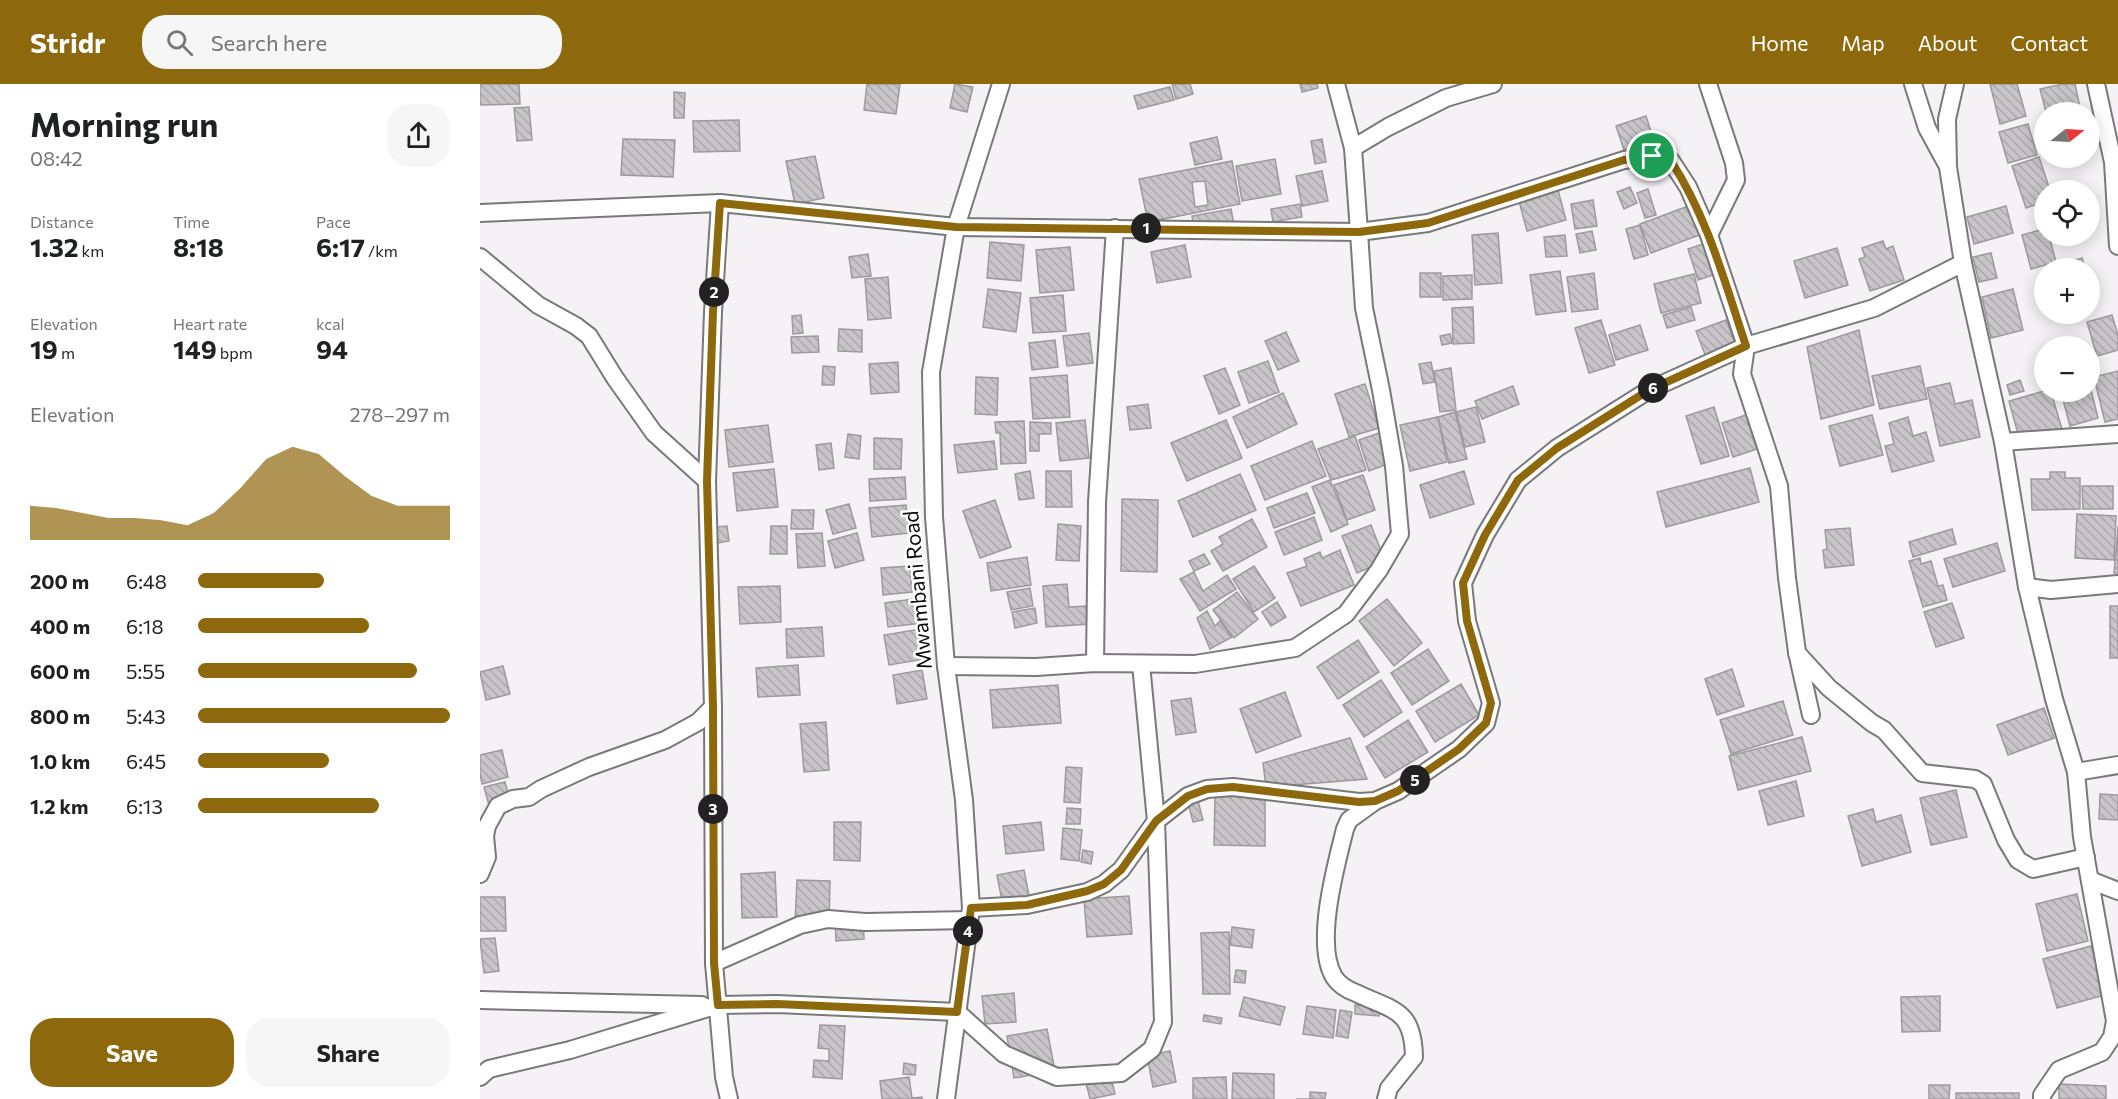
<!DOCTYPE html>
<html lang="en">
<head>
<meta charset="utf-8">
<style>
  body { margin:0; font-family:Commissioner,sans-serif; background:#f6f6f6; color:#202124; height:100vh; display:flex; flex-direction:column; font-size:22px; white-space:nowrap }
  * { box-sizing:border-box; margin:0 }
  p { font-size:20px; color:#757577 }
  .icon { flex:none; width:33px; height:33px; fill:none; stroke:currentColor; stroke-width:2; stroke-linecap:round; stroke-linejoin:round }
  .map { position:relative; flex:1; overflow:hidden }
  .details { display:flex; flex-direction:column; background:#fff; width:480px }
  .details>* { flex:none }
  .needle { width:39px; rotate:72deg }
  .tools { position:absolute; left:1554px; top:18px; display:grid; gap:12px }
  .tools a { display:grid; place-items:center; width:66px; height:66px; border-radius:50%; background:#fff; box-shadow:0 3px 15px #0003; font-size:30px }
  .pin { position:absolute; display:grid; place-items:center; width:51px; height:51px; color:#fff; margin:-26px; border:3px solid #fff; border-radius:50%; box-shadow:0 2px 6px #0007 }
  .km { position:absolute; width:30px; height:30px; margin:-15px; border-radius:50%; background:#222; color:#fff; font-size:16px; line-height:30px; text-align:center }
  .round { display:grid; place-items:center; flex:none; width:63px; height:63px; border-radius:24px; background:#f6f6f6 }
  .summary { display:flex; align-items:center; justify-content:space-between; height:102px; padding:0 30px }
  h1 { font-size:33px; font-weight:700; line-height:45px }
  .metrics { display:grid; grid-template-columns:repeat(3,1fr); gap:9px; height:102px; padding:6px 30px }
  .metrics div { display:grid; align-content:center }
  .metrics b { font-size:26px; font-weight:700 }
  .metrics small { font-size:16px; font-weight:400 }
  .metrics p { font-size:16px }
  .chart { height:168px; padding:12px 30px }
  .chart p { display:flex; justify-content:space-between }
  .chart svg { width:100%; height:108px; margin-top:6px; fill:#8e680c; opacity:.7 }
  .cta { display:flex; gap:12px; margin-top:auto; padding:12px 30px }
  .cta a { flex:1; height:69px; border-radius:24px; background:#8e680c; color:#fff; font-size:24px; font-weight:700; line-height:69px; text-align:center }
  .cta a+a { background:#f6f6f6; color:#202124 }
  ul { padding:0 30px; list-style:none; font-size:20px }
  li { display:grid; grid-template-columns:96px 72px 1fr; align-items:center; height:45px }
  li i { height:15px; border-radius:8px; background:#8e680c }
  header { display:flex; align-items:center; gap:36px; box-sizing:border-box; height:84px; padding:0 30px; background:#8e680c; color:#fff }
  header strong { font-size:28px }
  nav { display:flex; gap:33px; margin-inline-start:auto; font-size:21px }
  .search { width:420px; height:54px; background:#f6f6f6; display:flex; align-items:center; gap:15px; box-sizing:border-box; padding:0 21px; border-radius:24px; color:#757577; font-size:22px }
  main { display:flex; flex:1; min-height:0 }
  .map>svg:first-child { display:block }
</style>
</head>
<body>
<header>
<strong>Stridr</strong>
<div class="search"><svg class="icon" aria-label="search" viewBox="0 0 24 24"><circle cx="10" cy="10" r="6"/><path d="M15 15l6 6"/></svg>Search here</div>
<nav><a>Home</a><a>Map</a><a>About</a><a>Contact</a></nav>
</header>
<main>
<section class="details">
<div class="summary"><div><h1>Morning run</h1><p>08:42</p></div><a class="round"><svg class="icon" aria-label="share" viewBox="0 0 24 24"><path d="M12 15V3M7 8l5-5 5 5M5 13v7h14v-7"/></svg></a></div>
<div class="metrics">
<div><p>Distance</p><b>1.32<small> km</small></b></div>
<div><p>Time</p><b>8:18</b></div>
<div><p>Pace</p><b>6:17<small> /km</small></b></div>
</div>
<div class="metrics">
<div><p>Elevation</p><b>19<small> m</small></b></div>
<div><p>Heart rate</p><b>149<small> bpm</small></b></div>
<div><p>kcal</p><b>94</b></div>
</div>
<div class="chart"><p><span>Elevation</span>278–297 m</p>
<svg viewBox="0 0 160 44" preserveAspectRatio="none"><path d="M0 44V30L10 31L20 33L30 35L40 35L50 36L60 38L70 33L80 23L90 11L100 6L110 9L120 18L130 26L140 30L150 30L160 30V44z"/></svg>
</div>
<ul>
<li><b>200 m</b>6:48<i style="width:50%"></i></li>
<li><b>400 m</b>6:18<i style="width:68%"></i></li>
<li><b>600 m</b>5:55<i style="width:87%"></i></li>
<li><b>800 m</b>5:43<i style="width:100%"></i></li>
<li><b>1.0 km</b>6:45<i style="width:52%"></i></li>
<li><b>1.2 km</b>6:13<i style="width:72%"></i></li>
</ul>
<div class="cta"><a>Save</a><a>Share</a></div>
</section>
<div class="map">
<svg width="1638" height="1015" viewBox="0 0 1638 1015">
  <defs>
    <pattern id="building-back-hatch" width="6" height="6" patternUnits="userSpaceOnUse" patternTransform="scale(1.5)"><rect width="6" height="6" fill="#c8c5c8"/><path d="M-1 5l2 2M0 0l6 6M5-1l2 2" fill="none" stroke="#aba8ab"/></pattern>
  </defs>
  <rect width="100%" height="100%" fill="#f5f2f6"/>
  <g fill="url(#building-back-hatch)" stroke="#9d9a9e" stroke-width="1.5" fill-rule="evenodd">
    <polygon points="0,0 39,0 40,20 0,21"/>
    <polygon points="387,0 420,0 416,30 384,26"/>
    <polygon points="475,0 493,3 487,28 470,24"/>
    <polygon points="692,0 710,0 713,10 696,15"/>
    <polygon points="820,0 837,0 838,4 822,8"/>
    <polygon points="1510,0 1537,0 1546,32 1520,40"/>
    <polygon points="1583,0 1595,0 1601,28 1566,28 1560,5"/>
    <polygon points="690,3 694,16 658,25 654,12"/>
    <polygon points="194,8 205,9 204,34 194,34"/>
    <polygon points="49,23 52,56 37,57 34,24"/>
    <polygon points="1166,32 1176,63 1146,72 1136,42"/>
    <polygon points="259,36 260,67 214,68 213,37"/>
    <polygon points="1548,40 1557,71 1528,79 1519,48"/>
    <polygon points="737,53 742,75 715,81 710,59"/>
    <polygon points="143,55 195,56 193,93 141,91"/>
    <polygon points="842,55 846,78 835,80 831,57"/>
    <polygon points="335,72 344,114 315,120 306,77"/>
    <polygon points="1559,73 1570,106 1564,106 1564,118 1546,124 1532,82"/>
    <polygon points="795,75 801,110 762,117 756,82"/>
    <path d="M752 77 760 120 668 138 659 95ZM725 97 728 121 715 123 712 98Z"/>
    <polygon points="842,87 848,117 822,122 816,92"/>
    <polygon points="1150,103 1157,119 1144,125 1137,108"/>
    <polygon points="1168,105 1176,131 1165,134 1157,109"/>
    <polygon points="1078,106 1086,136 1047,147 1039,117"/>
    <polygon points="1113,116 1117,142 1095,145 1091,120"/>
    <polygon points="820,120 822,133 793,138 791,125"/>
    <polygon points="1211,121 1222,150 1171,169 1160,140"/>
    <polygon points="1526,122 1533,149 1494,160 1487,133"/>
    <polygon points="751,125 754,141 715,149 712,132"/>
    <polygon points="1160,141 1168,171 1154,175 1146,145"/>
    <polygon points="1564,145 1564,152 1569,152 1576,178 1551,185 1542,151"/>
    <polygon points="1112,147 1116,166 1100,169 1096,150"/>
    <polygon points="1018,149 1022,199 995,201 992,151"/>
    <polygon points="1085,151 1087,172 1066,173 1064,153"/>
    <polygon points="1403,157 1406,165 1413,162 1424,196 1390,207 1379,175 1385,173 1382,164"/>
    <polygon points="510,158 544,161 541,197 507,194"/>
    <polygon points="1226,159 1236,190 1218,196 1208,165"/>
    <polygon points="705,161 711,193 677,199 671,168"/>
    <polygon points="590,163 594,206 560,209 556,166"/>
    <polygon points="1357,164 1368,201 1325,214 1314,177"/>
    <polygon points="1511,169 1517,194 1499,198 1493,173"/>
    <polygon points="388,170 391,192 372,194 369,173"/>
    <polygon points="1602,174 1605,184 1582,184 1581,181"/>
    <polygon points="1080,187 1086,227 1056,231 1050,191"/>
    <rect x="940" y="189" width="21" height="24"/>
    <polygon points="1114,189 1118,225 1092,228 1087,193"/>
    <polygon points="1214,190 1221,219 1181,229 1174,200"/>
    <polygon points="992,191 992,215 963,216 963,192"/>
    <polygon points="408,193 411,234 388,236 385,195"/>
    <polygon points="508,205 541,209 536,248 503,243"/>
    <polygon points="1533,205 1543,246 1511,254 1502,213"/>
    <polygon points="583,211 586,247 553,249 550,214"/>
    <polygon points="993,223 994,259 973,260 972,224"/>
    <polygon points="1211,223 1215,236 1187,244 1183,231"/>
    <polygon points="321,231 323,249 313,250 312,232"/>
    <polygon points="1632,231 1638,251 1638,266 1617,272 1607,238"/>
    <polygon points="1121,236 1135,281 1109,289 1095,244"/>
    <polygon points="1246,236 1258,266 1228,278 1216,247"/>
    <polygon points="1160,241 1168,266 1136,276 1129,251"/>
    <polygon points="359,245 382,246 382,268 358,267"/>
    <polygon points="1379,246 1394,321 1341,335 1327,263"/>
    <polygon points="806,248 819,277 798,286 785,257"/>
    <polygon points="609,249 613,279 587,282 583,252"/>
    <polygon points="970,250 972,259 962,261 960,252"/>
    <polygon points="338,252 339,268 312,269 311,253"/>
    <polygon points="575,256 578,283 552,286 549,259"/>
    <polygon points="788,277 799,308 769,319 758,288"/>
    <polygon points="418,278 419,308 391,310 389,280"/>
    <polygon points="951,278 955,298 943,300 939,280"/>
    <polygon points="343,282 355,283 354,301 342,301"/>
    <polygon points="1440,282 1447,315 1400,325 1392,292"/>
    <polygon points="745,284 760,321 739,330 724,292"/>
    <polygon points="971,284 976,326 960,328 954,287"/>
    <polygon points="1638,287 1638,335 1625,338 1614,293"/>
    <polygon points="587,291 590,333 553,335 550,294"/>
    <polygon points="496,293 518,294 517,331 495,330"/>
    <polygon points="1540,296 1544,307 1530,311 1527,301"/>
    <polygon points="1470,299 1475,320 1492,316 1500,353 1460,362 1447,304"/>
    <polygon points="885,300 899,344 869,353 855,310"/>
    <polygon points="1033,302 1039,320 1002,335 995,317"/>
    <polygon points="1610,302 1618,334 1590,342 1581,308 1610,308"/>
    <polygon points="1564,307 1571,308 1582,345 1540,357 1529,317"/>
    <polygon points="803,309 817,340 767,364 753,333"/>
    <polygon points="668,320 671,344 650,346 647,323"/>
    <polygon points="996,323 1005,358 985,363 976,328"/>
    <polygon points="1234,323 1249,372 1221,380 1206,332"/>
    <polygon points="975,328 987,375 969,379 958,333"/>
    <polygon points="1266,331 1277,365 1253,373 1242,339"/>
    <polygon points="1392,331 1403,371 1360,382 1349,342"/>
    <polygon points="958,333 967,378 930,387 920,341"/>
    <polygon points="1428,333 1433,352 1446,348 1454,377 1412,388 1405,362 1414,360 1409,339"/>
    <polygon points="605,336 609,374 580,377 576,339"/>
    <polygon points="746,336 762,374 707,397 691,359"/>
    <polygon points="544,337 546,379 521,380 520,349 516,349 515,338"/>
    <polygon points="550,338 571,339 571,350 559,350 559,367 550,367"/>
    <polygon points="288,341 293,378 249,383 245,346"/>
    <polygon points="902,348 913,378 889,387 879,356"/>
    <polygon points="368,350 381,352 379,375 365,373"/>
    <polygon points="875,352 886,386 851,396 838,365"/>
    <polygon points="394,354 422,355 421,385 394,385"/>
    <polygon points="514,357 517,385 478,389 474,361"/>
    <polygon points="832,357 846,392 785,416 771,382"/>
    <polygon points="351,359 354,384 339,386 336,361"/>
    <polygon points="1270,384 1279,418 1186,443 1177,408"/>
    <polygon points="294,385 298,423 257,427 253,389"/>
    <polygon points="550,387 554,414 539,416 535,390"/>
    <polygon points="566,387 591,387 592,423 566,423"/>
    <polygon points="984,387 994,420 950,434 940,401"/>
    <polygon points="1570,388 1585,388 1585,394 1600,394 1600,425 1552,426 1551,395 1570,395"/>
    <polygon points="760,390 776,426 713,453 698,417"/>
    <polygon points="883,391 895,426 867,436 854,401"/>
    <polygon points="425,393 426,415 390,417 389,395"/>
    <polygon points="850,396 868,440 851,448 832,403"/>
    <polygon points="1602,402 1633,402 1633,425 1603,425"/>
    <polygon points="827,409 835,429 794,444 787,424"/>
    <polygon points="642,415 678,416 677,488 641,487"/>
    <polygon points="515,416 531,463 500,474 483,427"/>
    <polygon points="369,420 376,444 353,450 346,426"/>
    <polygon points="426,421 429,449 392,453 389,424"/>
    <polygon points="312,426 334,426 333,445 311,445"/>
    <polygon points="1597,430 1636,432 1634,476 1595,474"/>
    <polygon points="834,433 842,456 804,471 795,448"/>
    <polygon points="772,435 787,463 743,487 731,467 743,460 739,453"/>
    <polygon points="578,440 601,442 599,477 576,476"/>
    <polygon points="891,441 905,477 877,489 862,452"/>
    <polygon points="247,442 249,457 237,459 236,443"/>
    <polygon points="291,442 307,442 307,470 290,470"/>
    <polygon points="1638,442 1638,489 1634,489"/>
    <polygon points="1370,444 1374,481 1345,484 1343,466 1347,465 1345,446"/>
    <polygon points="1472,445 1476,460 1433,473 1429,458"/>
    <polygon points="342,449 345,482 318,484 316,450"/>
    <polygon points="377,449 384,476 355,484 348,457"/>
    <polygon points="1517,459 1525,487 1473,503 1464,475"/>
    <polygon points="860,466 874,501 821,522 807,489 827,482 824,475 840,468 842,474"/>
    <polygon points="724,470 730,480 714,487 709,477"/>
    <polygon points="547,473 551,501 511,507 507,479"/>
    <polygon points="1440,474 1441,480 1451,477 1458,502 1463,501 1467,516 1443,523 1429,477"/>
    <polygon points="430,482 432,508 403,511 401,484"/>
    <polygon points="774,482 795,514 774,528 753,495"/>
    <polygon points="714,488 723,507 747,491 756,505 720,527 700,495"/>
    <polygon points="587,500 589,523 608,522 610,540 566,543 563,502"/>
    <polygon points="300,502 301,538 260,540 258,503"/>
    <polygon points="550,504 553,522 531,526 527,508"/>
    <polygon points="757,508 778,535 754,554 733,526"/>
    <polygon points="440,514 443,539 408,543 405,519"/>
    <polygon points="907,515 942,559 914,582 879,537"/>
    <polygon points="797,518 806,533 791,542 782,528"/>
    <polygon points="1472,519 1484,554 1456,563 1444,528"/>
    <rect x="1630" y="522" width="8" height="52"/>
    <polygon points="555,524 557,539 535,544 532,528"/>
    <polygon points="727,527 735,542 740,537 752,553 730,565 717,534"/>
    <polygon points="342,543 344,572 307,574 306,545"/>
    <polygon points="440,545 445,575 409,581 404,551"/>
    <polygon points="878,556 899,588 858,615 837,583"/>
    <polygon points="948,565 969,597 932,621 911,589"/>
    <polygon points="318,581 320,611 278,613 276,584"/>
    <polygon points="23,582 30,610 6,616 0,588"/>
    <polygon points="1252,585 1264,622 1237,631 1225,595"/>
    <polygon points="442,586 447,615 417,620 413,591"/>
    <polygon points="901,596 922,628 884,653 863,621"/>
    <polygon points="981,600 999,631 955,658 936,627"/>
    <polygon points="578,601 581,639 513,644 510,606"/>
    <polygon points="805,608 821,652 776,669 760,625"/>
    <polygon points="711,614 716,648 696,651 691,617"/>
    <polygon points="1303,617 1313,651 1251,670 1240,636"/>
    <polygon points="1564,624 1574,654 1528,671 1517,641"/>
    <polygon points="928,636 948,668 905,694 886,663"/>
    <polygon points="346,638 349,686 324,688 320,640"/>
    <polygon points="1322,653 1331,687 1258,706 1249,672"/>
    <polygon points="870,654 887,695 786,703 783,679"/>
    <polygon points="22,666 28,693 2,700 0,689 0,671"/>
    <polygon points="586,683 602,684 600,719 584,718"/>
    <polygon points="1316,697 1324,732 1288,741 1279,707"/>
    <polygon points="25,698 30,716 9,721 4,703"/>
    <polygon points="1476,706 1487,753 1451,761 1440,714"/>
    <polygon points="1620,710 1638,711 1638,736 1619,735"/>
    <polygon points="735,712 785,712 785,762 734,761"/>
    <polygon points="718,717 723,736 713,738 708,719"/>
    <polygon points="587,724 601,725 600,740 586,740"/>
    <polygon points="1393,725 1396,738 1421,731 1431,768 1382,782 1368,732"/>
    <polygon points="354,738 381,738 380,777 354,776"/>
    <polygon points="561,738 564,766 526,770 523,742"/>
    <polygon points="583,744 602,746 599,777 581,775"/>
    <polygon points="603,766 613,768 611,780 601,778"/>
    <polygon points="544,786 549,812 522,817 517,791"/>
    <polygon points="295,788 297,833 262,834 261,790"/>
    <polygon points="317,796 350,797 349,840 315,839"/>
    <polygon points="1597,810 1608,857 1567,867 1556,820"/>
    <polygon points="649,812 652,850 607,853 604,815"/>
    <polygon points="0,813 25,813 26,847 0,847"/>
    <polygon points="383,833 384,855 356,857 355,834"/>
    <polygon points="752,843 774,846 772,864 750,861"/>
    <polygon points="749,848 750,910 723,910 721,849"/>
    <polygon points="15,854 19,887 4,889 0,855"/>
    <polygon points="1611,862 1625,911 1577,924 1563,875"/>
    <polygon points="756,886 766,887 765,899 754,898"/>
    <polygon points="534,909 536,938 505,940 502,912"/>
    <polygon points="1460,912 1460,947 1422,948 1421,913"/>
    <polygon points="764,913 805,923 800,941 759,932"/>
    <polygon points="875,921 900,923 899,932 875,930"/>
    <polygon points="827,922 856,926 853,954 823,950"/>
    <polygon points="860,926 872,928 868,954 856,952"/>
    <polygon points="724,931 742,934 741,940 723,937"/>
    <polygon points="340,941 365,942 362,995 333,993 334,976 349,977 349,965 338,964"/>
    <polygon points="567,945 575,987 534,994 527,952"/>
    <polygon points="690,967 696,998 673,1003 667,972"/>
    <polygon points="424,979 436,981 435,991 423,990"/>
    <polygon points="630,989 635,1010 610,1015 605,995"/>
    <polygon points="753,989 794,990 794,1015 752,1015"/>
    <polygon points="429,993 432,1014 442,1013 442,1015 402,1015 400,997"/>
    <polygon points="746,993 747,1015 713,1015 713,994"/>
    <polygon points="1579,1000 1626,1002 1626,1015 1579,1015"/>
    <polygon points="1449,1001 1470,1001 1469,1015 1449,1015"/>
    <polygon points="830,1008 846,1009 845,1015 816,1015 830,1015"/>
    <rect x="1476" y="1009" width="63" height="6"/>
  </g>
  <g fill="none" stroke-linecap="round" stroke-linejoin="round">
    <defs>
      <g id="minor">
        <polyline points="856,0 873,64 879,148 948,139 1144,76 1172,72 1191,77 1208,103 1229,151 1266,262 1262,290 1299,402 1307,494 1317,568 1331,631"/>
        <polyline points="1228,0 1254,79 1256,96 1229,151"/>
        <polyline points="1433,0 1447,44 1466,79"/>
        <polyline points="1475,0 1467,35 1468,83 1483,179 1523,358 1547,503 1574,615 1596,688 1602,753 1635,937 1632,953 1622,968 1579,986 1562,1011 1562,1015"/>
        <polyline points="1616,0 1633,78 1638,162"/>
        <polyline points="873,64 908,43 966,14 1013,0"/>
        <polyline points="240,119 233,228 227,397 233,623 234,879 244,993 249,1015"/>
        <polyline points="0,129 240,119 476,143 879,148 884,224 901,306 914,382 920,450 899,486 866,530 815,564 715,580 615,579 556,583 466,582"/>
        <polyline points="0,173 58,221 96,242 109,252 135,294 174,349 227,397"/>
        <polyline points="1523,358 1638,350"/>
        <polyline points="1547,503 1571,506 1638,500"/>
        <polyline points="1317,569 1349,604 1392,639 1404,646 1442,689 1495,695 1503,700 1526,756 1538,776 1553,785 1606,773"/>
        <polyline points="615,579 617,418 635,144"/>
        <polyline points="1596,688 1638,681"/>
        <path d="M894 718 869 736 865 745C856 781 834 860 854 893 859 901 868 906 876 909 914 927 933 925 934 973L909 1004 906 1015"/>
        <polyline points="0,790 7,773 5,752 7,742 18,722 33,715 49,713 61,705 109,683 185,656 218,638 233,623"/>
        <polyline points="1610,796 1638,807"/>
        <polyline points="491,824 547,821 607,808 624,800 641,786 676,737 708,712 727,705 753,703 879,718 895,717 918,707 979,665 1006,639 1011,619 987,537 983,499 1005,451 1038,396 1077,364 1169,306 1266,262 1394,224 1483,179"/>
        <polyline points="234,879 320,841 348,835 385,838 489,836"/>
        <polyline points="0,916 222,921"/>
        <polyline points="0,993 9,985 90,966 238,921 297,920 477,928 524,970 577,993 641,989 672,965 683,938 676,737 661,580"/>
        <polyline points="466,1015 491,824 484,716 466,582 454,433 451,288 476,143 521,0"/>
      </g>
    </defs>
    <use href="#minor" stroke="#7b787c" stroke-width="20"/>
    <use href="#minor" stroke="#fff" stroke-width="16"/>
  </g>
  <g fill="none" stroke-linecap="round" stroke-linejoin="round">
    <defs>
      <path id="route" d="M1172 72 1191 77C1228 134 1245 199 1266 262L1169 306 1077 364 1038 396 1005 451 983 499 987 537 1011 619 1006 639 979 665 918 707 895 717 879 718 753 703 727 705 708 712 676 737 641 786 624 800 607 807 547 821 491 824 477 928 297 920 238 921 234 879 233 623 227 397 233 228 240 119 476 143 879 148 948 139 1144 76Z"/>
    </defs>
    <use href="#route" stroke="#fff" stroke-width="12"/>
    <use href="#route" stroke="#8e680c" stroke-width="8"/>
  </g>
  <g text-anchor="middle" stroke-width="5" stroke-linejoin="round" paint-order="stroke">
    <g font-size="21" fill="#0d0c0d" stroke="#fff">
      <text transform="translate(438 506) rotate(-95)" y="7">Mwambani Road</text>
    </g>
  </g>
</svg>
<div class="tools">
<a><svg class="needle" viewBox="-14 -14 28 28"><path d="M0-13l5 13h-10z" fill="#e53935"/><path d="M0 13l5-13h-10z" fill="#757577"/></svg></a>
<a><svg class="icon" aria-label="locate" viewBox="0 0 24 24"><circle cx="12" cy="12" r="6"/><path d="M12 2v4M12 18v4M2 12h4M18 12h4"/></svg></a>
<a>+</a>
<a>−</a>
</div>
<div class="pin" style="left:1172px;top:72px;background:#1e9e55"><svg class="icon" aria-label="arrive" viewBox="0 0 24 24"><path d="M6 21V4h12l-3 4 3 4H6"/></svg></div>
<b class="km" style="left:666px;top:144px">1</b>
<b class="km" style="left:234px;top:208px">2</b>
<b class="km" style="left:233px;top:725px">3</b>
<b class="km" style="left:488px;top:847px">4</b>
<b class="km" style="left:935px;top:696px">5</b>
<b class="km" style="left:1173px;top:304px">6</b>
</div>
</main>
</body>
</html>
